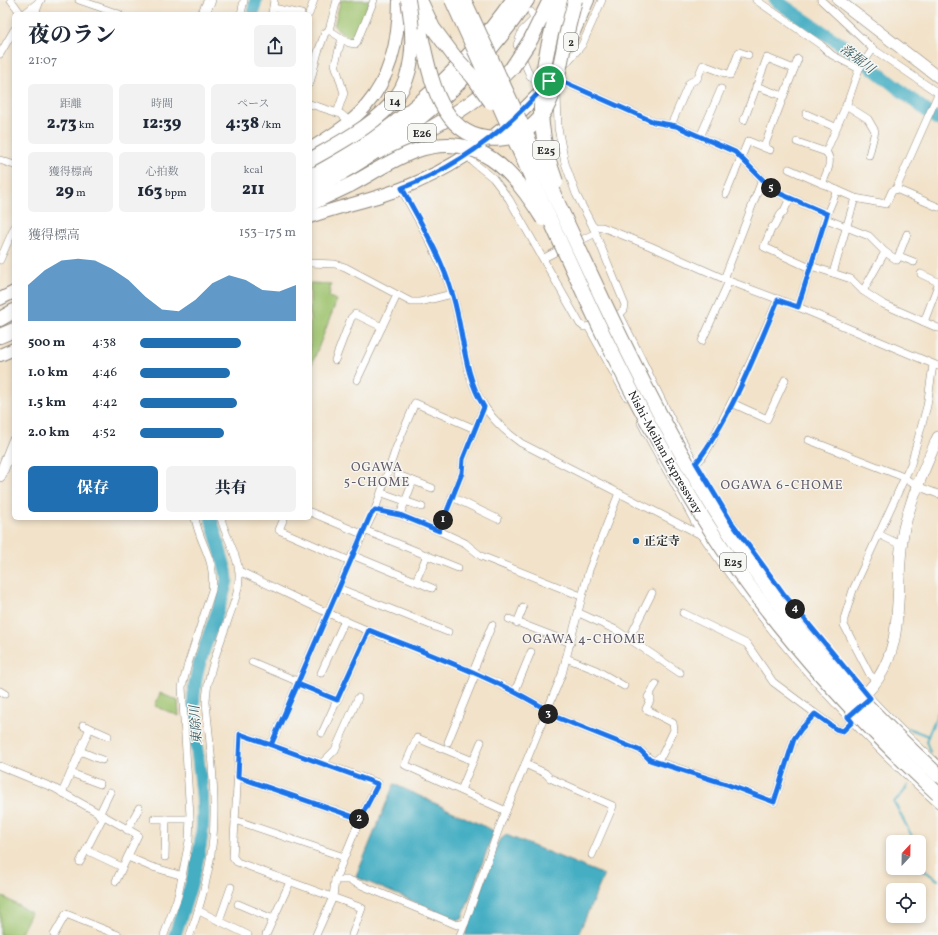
<!DOCTYPE html>
<html lang="ja">
<head>
<meta charset="utf-8">
<style>
  body { margin:0; font-family:Vollkorn,"Noto Serif JP",serif; background:#f2f2f3; color:#1f2937; height:100vh; display:flex; flex-direction:column; font-size:15px; white-space:nowrap }
  * { box-sizing:border-box; margin:0 }
  p { font-size:13px; color:#747a83 }
  .icon { flex:none; width:22px; height:22px; fill:none; stroke:currentColor; stroke-width:2; stroke-linecap:round; stroke-linejoin:round }
  .map { position:relative; flex:1; overflow:hidden }
  .panel { position:absolute; left:12px; top:12px; width:300px; height:508px; display:flex; flex-direction:column; background:#fff; border-radius:6px; box-shadow:0 2px 6px #0003 }
  .panel>* { flex:none }
  .needle { width:26px; rotate:22deg }
  .tools { position:absolute; left:886px; top:835px; display:grid; gap:8px }
  .tools a { display:grid; place-items:center; width:40px; height:40px; border-radius:6px; background:#fff; box-shadow:0 2px 6px #0003; font-size:20px }
  .pin { position:absolute; display:grid; place-items:center; width:34px; height:34px; color:#fff; margin:-17px; border:2px solid #fff; border-radius:50%; box-shadow:0 1px 4px #0007 }
  .km { position:absolute; width:20px; height:20px; margin:-10px; border-radius:50%; background:#222; color:#fff; font-size:11px; line-height:20px; text-align:center }
  .round { display:grid; place-items:center; flex:none; width:42px; height:42px; border-radius:6px; background:#f2f2f3 }
  .head { display:flex; align-items:center; justify-content:space-between; height:68px; padding:0 16px }
  h1 { font-size:22px; font-weight:800; line-height:30px }
  .figures { display:grid; grid-template-columns:repeat(3,1fr); gap:6px; height:68px; padding:4px 16px }
  .figures div { display:grid; align-content:center; border-radius:6px; background:#f2f2f3; text-align:center }
  .figures b { font-size:17px; font-weight:800 }
  .figures small { font-size:11px; font-weight:400 }
  .figures p { font-size:11px }
  .chart { height:112px; padding:8px 16px }
  .chart p { display:flex; justify-content:space-between }
  .chart svg { width:100%; height:72px; margin-top:4px; fill:#1f6fb2; opacity:.7 }
  .button { display:flex; gap:8px; margin-top:auto; padding:8px 16px }
  .button a { flex:1; height:46px; border-radius:6px; background:#1f6fb2; color:#fff; font-size:16px; font-weight:800; line-height:46px; text-align:center }
  .button a+a { background:#f2f2f3; color:#1f2937 }
  ul { padding:0 16px; list-style:none; font-size:13px }
  li { display:grid; grid-template-columns:64px 48px 1fr; align-items:center; height:30px }
  li i { height:10px; border-radius:5px; background:#1f6fb2 }
  .map>svg:first-child { display:block }
</style>
</head>
<body>
<div class="map">
<svg width="938" height="935" viewBox="0 0 938 935">
  <rect width="100%" height="100%" fill="#f6f6f2"/>
  <filter id="ink" filterUnits="userSpaceOnUse"><feTurbulence type="fractalNoise" baseFrequency=".025" numOctaves="2"/><feDisplacementMap in="SourceGraphic" scale="8" xChannelSelector="R" yChannelSelector="G"/><feConvolveMatrix kernelMatrix="1 2 1 2 8 2 1 2 1" color-interpolation-filters="sRGB"/></filter>
  <filter id="wash" filterUnits="userSpaceOnUse"><feTurbulence type="fractalNoise" baseFrequency=".012" numOctaves="4" result="noise"/><feDisplacementMap in="SourceGraphic" scale="16" xChannelSelector="R" yChannelSelector="G"/><feGaussianBlur stdDeviation="0.9" result="paint"/><feColorMatrix in="noise" values="0 0 0 0 0 0 0 0 0 0 0 0 0 0 0 0 0 1.4 0 .05"/><feComposite in="paint" operator="in"/></filter>
  <g filter="url(#wash)">
    <rect width="100%" height="100%" fill="#f2e2c9"/>
    <g fill="#9dc26c" stroke="#64764c">
      <polygon points="341,0 370,0 356,36 350,39 334,26"/>
      <polygon points="310,283 331,284 329,297 337,300 310,369"/>
      <polygon points="160,693 178,701 179,716 155,706"/>
      <polygon points="0,895 31,913 20,935 0,935"/>
    </g>
    <g fill="#44aec3" stroke="#386c77">
      <polygon points="394,784 494,831 462,919 457,920 356,877"/>
      <polygon points="506,835 604,875 578,935 465,935 498,842"/>
    </g>
    <g fill="none" stroke-linecap="round" stroke-linejoin="round">
      <g stroke="#44aec3" stroke-width="2">
        <polyline points="906,729 908,728 928,736"/>
        <polyline points="930,752 926,741 938,712"/>
        <polyline points="908,785 903,793 894,802 915,842"/>
        <polyline points="919,867 938,880"/>
      </g>
      <g stroke="#44aec3" stroke-width="13">
        <polyline points="775,0 848,49 938,120"/>
        <polyline points="253,14 256,0"/>
        <path d="M175 935C187 896 203 856 203 814 203 771 189 728 195 685 200 649 219 616 227 580L226 571 211 518"/>
      </g>
    </g>
  </g>
  <g filter="url(#ink)">
    <g fill="none" stroke-linecap="round" stroke-linejoin="round">
      <defs>
        <g id="street">
          <polyline points="11,0 21,14"/>
          <polyline points="79,0 119,14"/>
          <polyline points="756,0 821,45 832,55 859,69"/>
          <polyline points="821,0 873,49 938,93"/>
          <polyline points="273,8 301,14"/>
          <polyline points="531,12 534,19 522,31 517,45 530,76 535,79 544,81"/>
          <polyline points="24,14 41,0"/>
          <polyline points="35,14 40,1"/>
          <polyline points="241,14 244,0"/>
          <polyline points="272,14 274,0"/>
          <polyline points="309,14 314,0"/>
          <polyline points="329,30 349,43 356,44 374,0"/>
          <polyline points="0,54 14,30"/>
          <polyline points="562,68 582,45 602,0"/>
          <polyline points="555,81 566,83 654,122 676,126 735,152 774,191 827,214"/>
          <polyline points="310,83 318,52 325,33 329,30 337,0"/>
          <polyline points="756,86 783,96"/>
          <polyline points="557,93 558,128 565,163 576,194 593,227 625,305 624,310 617,316"/>
          <polyline points="310,104 341,114 349,121"/>
          <polyline points="846,105 868,119 875,131 869,155"/>
          <polyline points="337,113 344,93 335,64 342,38"/>
          <polyline points="806,114 835,127"/>
          <polyline points="744,120 767,58 794,69"/>
          <polyline points="671,125 689,83 697,79 703,65 730,75 739,52 748,55"/>
          <polyline points="700,137 721,89"/>
          <polyline points="797,142 826,152"/>
          <polyline points="764,147 798,59"/>
          <polyline points="468,155 473,162 493,178 509,199 580,324 584,327 592,326"/>
          <polyline points="0,160 14,165"/>
          <polyline points="789,169 855,198 886,204 892,191 896,189 938,207"/>
          <path d="M822 184C826 174 834 161 826 152L848 101 859 69 873 49"/>
          <path d="M401 189C420 222 439 256 452 293 457 306 458 321 461 335 470 385 478 412 521 443L703 536"/>
          <polyline points="896,189 938,94"/>
          <polyline points="726,194 748,141 770,150"/>
          <polyline points="790,198 783,213 782,212 774,227 772,227 764,247 810,268"/>
          <polyline points="826,219 869,236 885,252 897,260 907,234"/>
          <polyline points="593,227 602,227 650,246 729,281 798,307 938,366"/>
          <polyline points="575,243 596,233"/>
          <polyline points="899,256 914,262"/>
          <polyline points="544,258 565,247"/>
          <polyline points="0,260 14,228"/>
          <polyline points="310,263 335,264 345,267 411,302 420,302 452,294"/>
          <polyline points="811,266 851,279 863,291 883,304 938,328"/>
          <polyline points="833,273 855,198"/>
          <polyline points="921,274 938,282"/>
          <polyline points="724,279 762,180"/>
          <polyline points="863,291 885,252"/>
          <polyline points="798,307 827,214 837,190"/>
          <path d="M620 315C640 354 658 395 679 434 743 554 837 674 938 764"/>
          <polyline points="924,322 938,285"/>
          <polyline points="589,328 627,397"/>
          <polyline points="702,341 729,281"/>
          <polyline points="335,360 351,318 355,314 382,327"/>
          <polyline points="357,380 397,295"/>
          <polyline points="732,403 767,419 785,380"/>
          <path d="M641 423C654 448 668 473 682 498 689 511 696 525 704 538 770 636 849 725 938 804"/>
          <polyline points="809,440 901,476 917,486 938,494"/>
          <path d="M693 466C706 457 713 438 720 425 741 384 760 342 778 299"/>
          <polyline points="398,475 432,488"/>
          <polyline points="385,494 422,507"/>
          <polyline points="452,497 498,519"/>
          <polyline points="375,510 400,515 439,531 465,543 481,556 581,596"/>
          <polyline points="310,512 362,534"/>
          <polyline points="400,515 413,481"/>
          <polyline points="284,518 279,530 350,561"/>
          <polyline points="364,530 458,568"/>
          <polyline points="439,531 462,473 463,459 484,407"/>
          <polyline points="878,534 901,545"/>
          <polyline points="352,555 432,588"/>
          <path d="M239 571C282 591 325 613 369 631 430 655 491 676 547 710"/>
          <polyline points="416,581 427,555"/>
          <polyline points="338,588 448,632"/>
          <polyline points="579,613 616,630 680,673"/>
          <polyline points="683,613 747,644 773,682 836,729 843,731 852,722"/>
          <polyline points="509,619 571,643"/>
          <polyline points="517,623 523,608"/>
          <polyline points="629,639 652,593"/>
          <polyline points="566,658 596,670 624,686"/>
          <polyline points="252,662 299,682"/>
          <polyline points="473,672 492,625"/>
          <polyline points="321,673 345,620"/>
          <polyline points="877,681 870,675 844,625 844,619 853,590 911,464 927,406 933,365"/>
          <polyline points="298,684 337,700"/>
          <polyline points="0,691 5,694"/>
          <polyline points="515,691 531,652"/>
          <polyline points="546,713 641,751 650,759 726,784 774,802 794,739 801,729 815,714"/>
          <polyline points="83,725 108,736"/>
          <polyline points="322,733 369,630"/>
          <polyline points="448,742 476,673"/>
          <polyline points="271,745 350,561 375,510 396,448 415,403 475,429"/>
          <polyline points="80,751 102,760"/>
          <polyline points="473,761 417,738 405,765 506,811"/>
          <polyline points="655,761 662,755 674,730 673,723 646,709 651,699 648,697 656,684"/>
          <polyline points="322,763 335,750 358,698"/>
          <polyline points="525,764 545,773 550,778 613,806 592,855"/>
          <polyline points="0,766 54,788 138,835 116,881"/>
          <polyline points="71,773 100,784"/>
          <polyline points="238,777 360,819"/>
          <polyline points="461,790 481,742"/>
          <polyline points="62,793 90,728"/>
          <polyline points="99,815 110,792"/>
          <polyline points="154,819 190,819"/>
          <polyline points="235,820 344,857"/>
          <polyline points="127,830 139,808"/>
          <polyline points="86,850 122,867"/>
          <polyline points="128,857 149,866 183,876"/>
          <polyline points="165,857 166,819"/>
          <polyline points="80,862 103,817"/>
          <polyline points="335,880 349,880 457,925 465,923 501,823 562,674 589,570 619,493"/>
          <polyline points="238,904 273,919"/>
          <polyline points="199,911 248,935"/>
          <polyline points="219,921 231,887"/>
          <polyline points="54,935 66,914 118,935"/>
          <path d="M164 935 178 896 189 841 190 816 182 687 188 664 212 590C216 558 200 546 195 518"/>
          <path d="M190 935C204 896 214 856 214 815 215 777 209 739 206 702 207 672 220 645 229 617 234 603 240 588 239 573 238 554 225 536 221 518"/>
          <polyline points="266,935 290,882"/>
          <polyline points="316,935 333,897 335,880 360,819 378,783 240,734 233,857 237,862 362,908 352,935"/>
          <polyline points="460,935 465,923"/>
        </g>
        <g id="secondary">
          <polyline points="838,0 938,77"/>
          <polyline points="203,14 210,0"/>
          <polyline points="0,476 14,441"/>
          <path d="M865 694C911 650 892 584 904 528 912 496 925 467 938 437"/>
        </g>
        <g id="primary">
          <polyline points="566,50 588,0"/>
          <path d="M310 149C329 137 351 124 366 106 391 77 399 37 399 0"/>
          <path d="M310 217C334 208 359 203 383 195 447 175 500 137 545 87"/>
          <polyline points="0,299 14,292"/>
          <polyline points="0,355 14,349"/>
        </g>
        <g id="highway">
          <polyline points="420,0 433,28 454,56"/>
          <polyline points="414,4 421,35"/>
          <path d="M384 154C429 130 476 105 512 68"/>
          <path d="M310 176C391 136 461 73 513 0"/>
          <path d="M310 191C395 146 474 81 527 0"/>
          <polyline points="310,204 350,185"/>
          <polyline points="0,319 14,311"/>
          <polyline points="0,336 14,330"/>
        </g>
      </defs>
      <use href="#street" stroke="#8e867a" stroke-width="8"/>
      <use href="#secondary" stroke="#8e867a" stroke-width="12"/>
      <use href="#primary" stroke="#8e867a" stroke-width="14"/>
      <use href="#highway" stroke="#8e867a" stroke-width="16"/>
      <use href="#street" stroke="#fff" stroke-width="7"/>
      <use href="#secondary" stroke="#fff" stroke-width="11"/>
      <use href="#primary" stroke="#fff" stroke-width="12"/>
      <use href="#highway" stroke="#fff" stroke-width="14"/>
      <defs>
        <g id="highway-bridge">
          <path id="s1" d="M452 0C533 175 605 363 708 526 771 626 852 714 938 794"/>
          <path d="M464 0C501 79 537 159 574 238 631 362 691 486 773 595 822 661 878 720 938 775"/>
          <path d="M421 35C431 80 442 147 505 138 522 136 538 124 546 109 556 91 559 71 563 51 566 34 571 17 575 0"/>
          <polyline points="454,56 473,77 491,102"/>
          <polyline points="512,68 531,39 550,0"/>
          <path d="M310 160C386 116 426 98 408 0"/>
          <path d="M556 182C549 163 544 144 542 125 537 83 549 40 560 0"/>
          <path d="M350 185C371 174 392 159 415 151 477 129 514 171 543 219"/>
        </g>
      </defs>
      <use href="#highway-bridge" stroke="#8e867a" stroke-width="16" stroke-linecap="butt"/>
      <use href="#highway-bridge" stroke="#fff" stroke-width="14"/>
    </g>
  </g>
  <g fill="none" stroke-linecap="round" stroke-linejoin="round" filter="url(#ink)">
    <defs>
      <path id="route" d="M549 81C508 129 461 166 402 188 421 223 442 258 453 296 464 333 463 373 484 407L463 459 462 473 439 531 400 515 375 510 370 516 271 745 240 734 238 777 360 819 378 784 271 745 298 684 337 700 369 630C430 655 491 676 547 710L546 713 641 751 650 760 726 784 774 802 794 739 801 729 815 714 836 729 843 731 852 722 848 717 870 698 783 593 732 523 696 463C731 418 756 352 778 300L798 307 827 214 774 191 735 152 676 126 654 122 566 83 549 81"/>
    </defs>
    <use href="#route" stroke="#fff" stroke-width="8"/>
    <use href="#route" stroke="#1a73e8" stroke-width="5"/>
  </g>
  <circle fill="#1f6fb2" stroke="#f6f6f2" stroke-width="1.5" cx="636" cy="541" r="4"/>
  <g text-anchor="middle" stroke-width="3" stroke-linejoin="round" paint-order="stroke">
    <g fill="#f6f6f2" stroke="#686867" stroke-width="1">
      <rect x="564" y="33" width="14" height="18" rx="3"/>
      <rect x="385" y="92" width="20" height="18" rx="3"/>
      <rect x="408" y="124" width="28" height="18" rx="3"/>
      <rect x="533" y="141" width="26" height="18" rx="3"/>
      <rect x="720" y="553" width="26" height="18" rx="3"/>
    </g>
    <g font-size="11" font-weight="bold" fill="#2b2b2b">
      <text x="571" y="46">2</text>
      <text x="395" y="105">14</text>
      <text x="422" y="137">E26</text>
      <text x="546" y="154">E25</text>
      <text x="733" y="566">E25</text>
    </g>
    <g font-size="12" fill="#2b2b2b" stroke="#f6f6f2">
      <text dy="4" stroke="none"><textPath href="#s1" startOffset="500">Nishi-Meihan Expressway</textPath></text>
    </g>
    <g font-size="12" font-weight="bold" fill="#2b2b2b" stroke="#f6f6f2" text-anchor="start">
      <text x="644" y="545">正定寺</text>
    </g>
    <g font-size="13" font-style="italic" fill="#345960" stroke="#f6f6f2">
      <text transform="translate(858 58) rotate(37)" y="5">落堀川</text>
      <text transform="translate(195 725) rotate(-94)" y="5">東除川</text>
    </g>
    <g font-size="13" letter-spacing="1" fill="#645b68" stroke="#f6f6f2">
      <text x="377" y="471">OGAWA<tspan x="377" dy="15">5-CHOME</tspan></text>
      <text x="782" y="489">OGAWA 6-CHOME</text>
      <text x="584" y="643">OGAWA 4-CHOME</text>
    </g>
  </g>
</svg>
<div class="tools">
<a><svg class="needle" viewBox="-14 -14 28 28"><path d="M0-13l5 13h-10z" fill="#e53935"/><path d="M0 13l5-13h-10z" fill="#747a83"/></svg></a>
<a><svg class="icon" aria-label="locate" viewBox="0 0 24 24"><circle cx="12" cy="12" r="6"/><path d="M12 2v4M12 18v4M2 12h4M18 12h4"/></svg></a>
</div>
<div class="pin" style="left:549px;top:81px;background:#1e9e55"><svg class="icon" aria-label="arrive" viewBox="0 0 24 24"><path d="M6 21V4h12l-3 4 3 4H6"/></svg></div>
<b class="km" style="left:443px;top:520px">1</b>
<b class="km" style="left:359px;top:819px">2</b>
<b class="km" style="left:548px;top:714px">3</b>
<b class="km" style="left:795px;top:609px">4</b>
<b class="km" style="left:771px;top:188px">5</b>
<section class="panel">
<div class="head"><div><h1>夜のラン</h1><p>21:07</p></div><a class="round"><svg class="icon" aria-label="share" viewBox="0 0 24 24"><path d="M12 15V3M7 8l5-5 5 5M5 13v7h14v-7"/></svg></a></div>
<div class="figures">
<div><p>距離</p><b>2.73<small> km</small></b></div>
<div><p>時間</p><b>12:39</b></div>
<div><p>ペース</p><b>4:38<small> /km</small></b></div>
</div>
<div class="figures">
<div><p>獲得標高</p><b>29<small> m</small></b></div>
<div><p>心拍数</p><b>163<small> bpm</small></b></div>
<div><p>kcal</p><b>211</b></div>
</div>
<div class="chart"><p><span>獲得標高</span>153–175 m</p>
<svg viewBox="0 0 160 44" preserveAspectRatio="none"><path d="M0 44V22L10 13L20 7L30 6L40 7L50 12L60 19L70 29L80 37L90 38L100 31L110 21L120 16L130 19L140 25L150 26L160 22V44z"/></svg>
</div>
<ul>
<li><b>500 m</b>4:38<i style="width:65%"></i></li>
<li><b>1.0 km</b>4:46<i style="width:58%"></i></li>
<li><b>1.5 km</b>4:42<i style="width:62%"></i></li>
<li><b>2.0 km</b>4:52<i style="width:54%"></i></li>
</ul>
<div class="button"><a>保存</a><a>共有</a></div>
</section>
</div>
</body>
</html>
